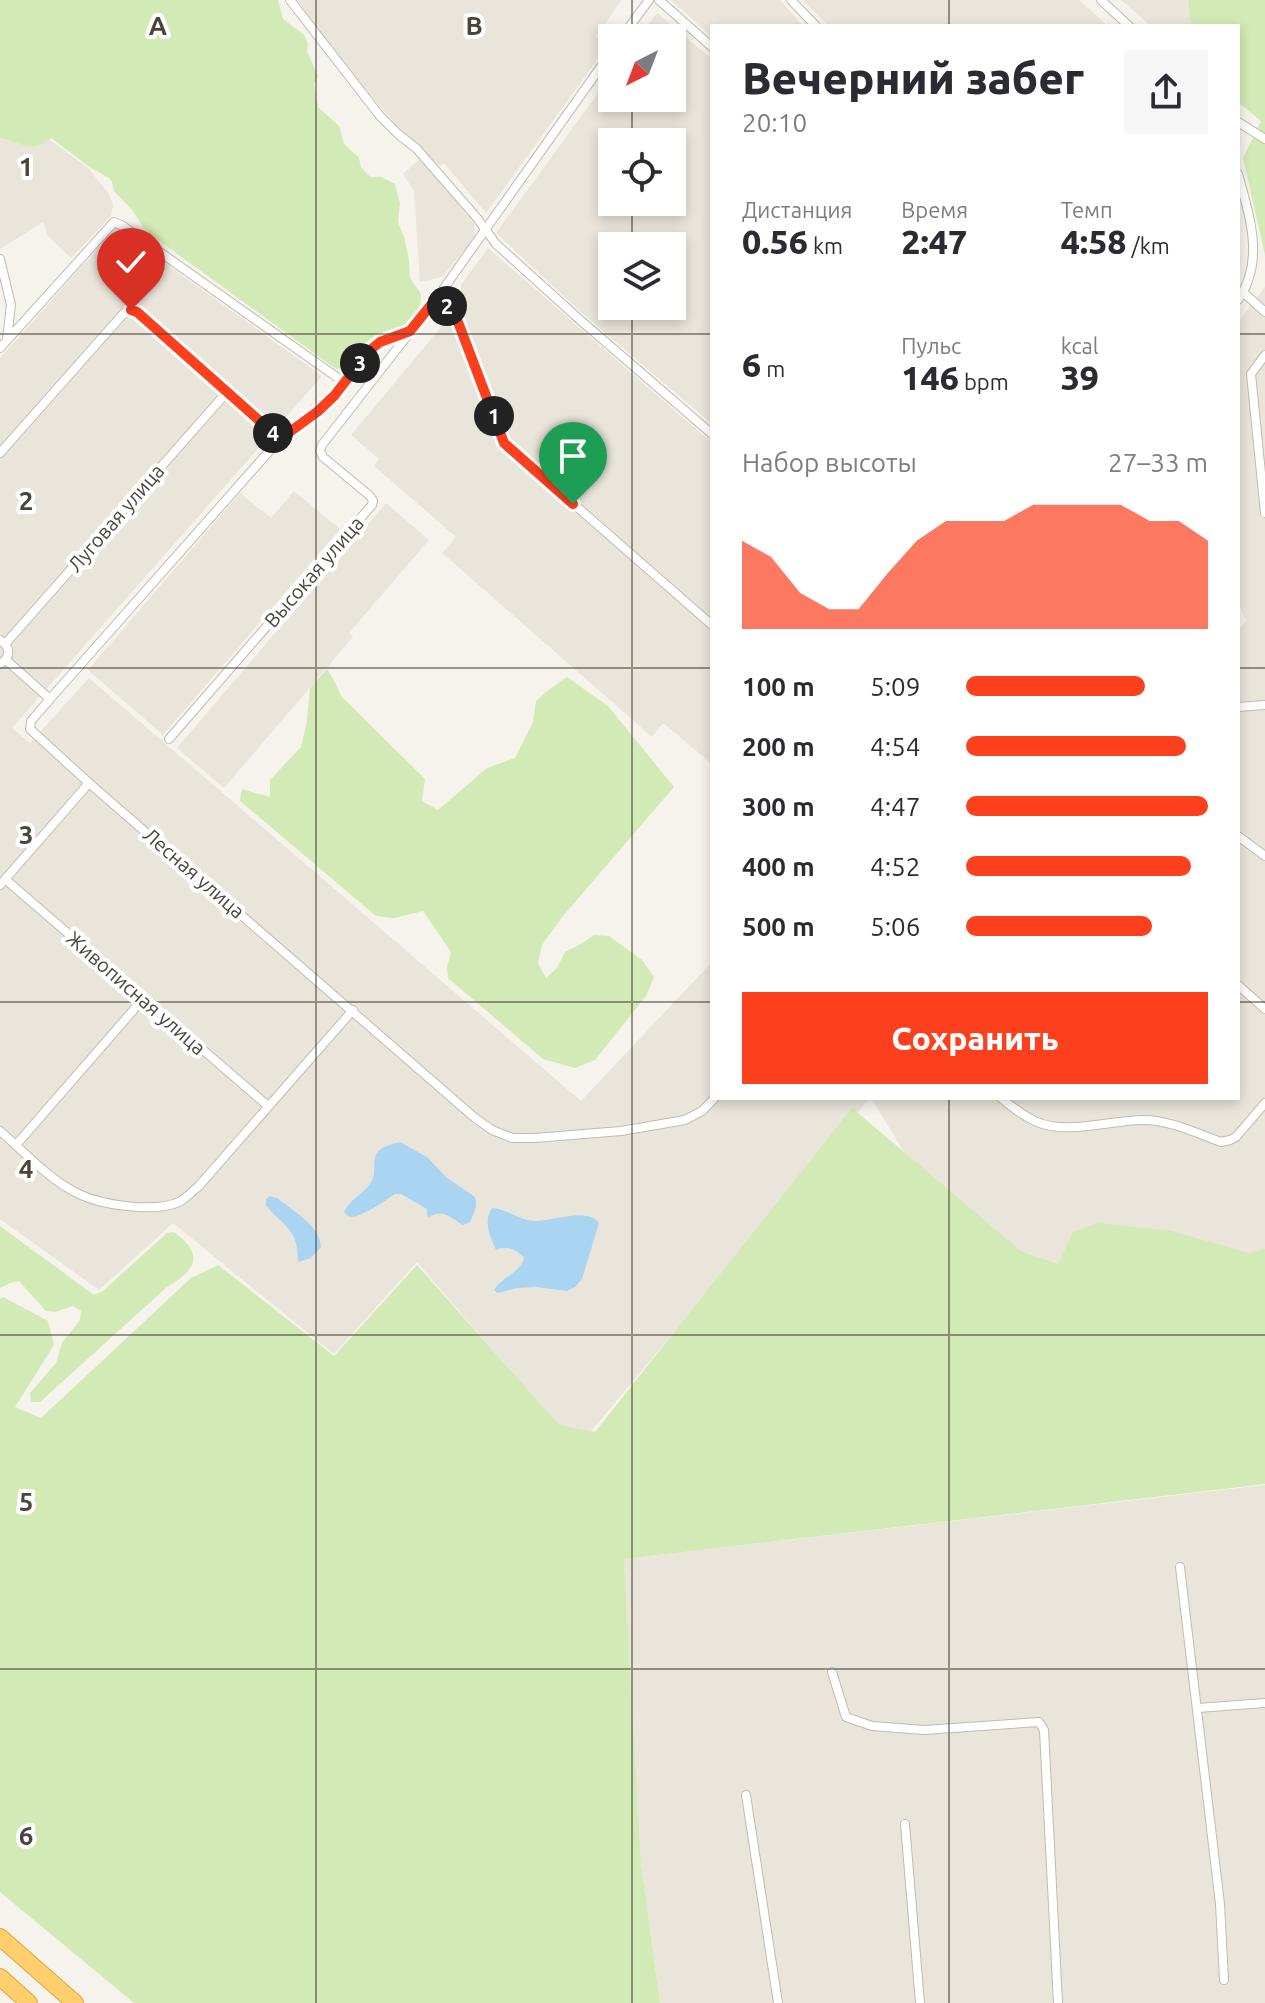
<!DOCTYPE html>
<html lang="ru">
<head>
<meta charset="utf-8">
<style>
  body { margin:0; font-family:Ubuntu,sans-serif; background:#f7f7f7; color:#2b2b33; height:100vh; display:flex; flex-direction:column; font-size:30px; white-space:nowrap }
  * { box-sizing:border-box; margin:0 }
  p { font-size:26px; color:#7c7c81 }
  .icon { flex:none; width:44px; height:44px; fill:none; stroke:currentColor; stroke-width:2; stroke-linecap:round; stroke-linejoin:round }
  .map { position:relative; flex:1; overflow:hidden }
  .sheet { position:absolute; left:710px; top:24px; width:530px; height:1076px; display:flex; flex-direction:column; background:#fff; border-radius:0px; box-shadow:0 4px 12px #0003 }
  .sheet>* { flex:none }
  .needle { width:52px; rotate:222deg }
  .buttons { position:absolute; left:598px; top:24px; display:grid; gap:16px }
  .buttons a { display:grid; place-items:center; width:88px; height:88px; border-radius:0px; background:#fff; box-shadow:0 4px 12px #0003; font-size:40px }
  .pin { position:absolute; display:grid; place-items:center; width:68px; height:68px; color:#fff; margin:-82px -34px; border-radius:50% 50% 50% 0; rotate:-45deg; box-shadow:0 0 8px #0007 }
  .pin .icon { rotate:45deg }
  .km { position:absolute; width:40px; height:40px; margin:-20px; border-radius:50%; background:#222; color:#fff; font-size:22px; line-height:40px; text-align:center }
  .round { display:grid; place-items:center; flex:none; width:84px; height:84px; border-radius:0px; background:#f7f7f7 }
  .overview { display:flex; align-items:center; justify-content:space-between; height:136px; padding:0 32px }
  h1 { font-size:44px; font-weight:800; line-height:60px }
  .figures { display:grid; grid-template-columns:repeat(3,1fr); gap:12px; height:136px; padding:8px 32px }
  .figures div { display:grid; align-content:center }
  .figures b { font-size:34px; font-weight:800 }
  .figures small { font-size:22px; font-weight:400 }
  .figures p { font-size:22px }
  .chart { height:224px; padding:16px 32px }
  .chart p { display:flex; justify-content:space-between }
  .chart svg { width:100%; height:144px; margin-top:8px; fill:#fc3f1d; opacity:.7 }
  .primary-button { display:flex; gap:16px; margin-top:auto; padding:16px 32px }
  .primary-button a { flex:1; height:92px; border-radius:0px; background:#fc3f1d; color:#fff; font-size:32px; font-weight:800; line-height:92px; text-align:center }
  ul { padding:0 32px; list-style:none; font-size:26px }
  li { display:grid; grid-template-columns:128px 96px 1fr; align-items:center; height:60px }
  li i { height:20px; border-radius:10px; background:#fc3f1d }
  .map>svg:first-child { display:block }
</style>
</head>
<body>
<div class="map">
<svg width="1265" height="2003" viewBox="0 0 1265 2003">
  <rect width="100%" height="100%" fill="#f6f3ec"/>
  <g fill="#eae5da" fill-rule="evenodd">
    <polygon points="297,0 621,0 596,37 607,46 486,213 444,163 440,166 397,126 341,60"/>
    <polygon points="671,0 780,0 803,26 712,26 712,37"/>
    <polygon points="802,0 1079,0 1108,26 829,26"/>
    <polygon points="1121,0 1188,0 1191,26 1151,26"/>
    <path d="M657 13 712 59V424L582 313 496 233 612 74V98H672V38H638ZM612 142H672V202H612ZM612 246H672V306H612Z"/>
    <polygon points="0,103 88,168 109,194 113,205 111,216 71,258 48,236 43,222 0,249"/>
    <polygon points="421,158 474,224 475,238 442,277 420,282 414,191 403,174"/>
    <polygon points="116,228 322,376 12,728 30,743 89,678 581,1101 712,962 712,1098 870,1098 577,1448 417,1262 334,1354 173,1223 99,1290 0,1219 0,358"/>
    <polygon points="488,248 712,443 712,764 663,723 652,737 442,553 456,537 374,466 379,459 351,435 461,303 461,285"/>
    <polygon points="1265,287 1265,1290 1038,1274 912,1165 871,1098 1238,1098 1238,631 1246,621 1238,602 1238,322"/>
    <polygon points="294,491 340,529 163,735 88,670 240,493 271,518"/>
    <polygon points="386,503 429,540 349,633 353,637 224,788 177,748"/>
    <polygon points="1265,1485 1265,2003 660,2003 641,1863 624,1559"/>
  </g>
  <g fill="#d2eab5">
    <path d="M0 0H278L283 19 304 35 308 43 307 51 318 76 314 84 318 107 339 126 344 144 359 158 361 167 368 175 372 177H382L395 184 400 203 398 222 404 237 409 260 410 278 421 294C421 313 410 332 390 336 384 337 377 336 372 340 360 347 359 362 350 370L336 369 154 237 143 227 133 211 114 191 112 182 109 178 91 168 51 138C29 155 21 141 0 138Z"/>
    <polygon points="1188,0 1265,0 1265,255 1243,158 1261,121 1238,102 1238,26 1191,26"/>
    <polygon points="327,669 336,684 341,696 425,779 422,801 438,810 487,768 515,758 533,722 536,701 551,688 567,677 608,706 674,787 563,916 542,945 538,963 546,978 557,968 565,952 581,944 594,935 609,936 642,960 654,977 646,996 595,1060 575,1068 543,1059 448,978 447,967 451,952 423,911 394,918 376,916 240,801 242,789 270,797 270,780 301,747 307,721 310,688"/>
    <polygon points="852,1108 1022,1252 1058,1264 1073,1232 1098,1223 1172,1231 1249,1253 1265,1249 1265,1484 624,1559 641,1863 660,2003 134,2003 0,1892 0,1299 3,1297 48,1321 54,1345 15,1407 41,1418 191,1278 218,1265 334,1356 417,1265 559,1425 595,1432"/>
    <path d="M0 1226 94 1295 103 1291 167 1233 174 1232C205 1255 196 1270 167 1287L40 1402H31L30 1393 56 1363 62 1343 80 1320 81 1311 73 1306 55 1312 46 1311 19 1281 10 1283 0 1288Z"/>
  </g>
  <g fill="#a9d4f2">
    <path d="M400 1142 427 1157 446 1177 475 1197C478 1206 474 1213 470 1222L463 1225C451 1218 443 1208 429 1217L427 1215V1209L401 1194H395C387 1199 358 1221 348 1216 346 1215 345 1213 344 1212 350 1199 362 1195 370 1184 378 1173 371 1162 377 1153 382 1146 392 1144 400 1142Z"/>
    <path d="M270 1196 277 1198C293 1211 320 1225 321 1247L311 1258 298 1262C298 1227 285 1229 266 1205V1199Z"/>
    <path d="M492 1208C508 1209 520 1221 536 1221 554 1221 587 1207 599 1223L582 1279 575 1287 567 1291 536 1287 517 1288 498 1293 494 1290C504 1275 521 1273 524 1257 515 1249 508 1245 496 1250 490 1236 483 1222 492 1208Z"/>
  </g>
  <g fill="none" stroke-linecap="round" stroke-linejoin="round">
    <defs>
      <g id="street">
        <polyline points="290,0 380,116 398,134 417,149 477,218 496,244 579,319 712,434"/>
        <polyline points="659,0 712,47"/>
        <polyline points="791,0 816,26"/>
        <polyline points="1101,0 1129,26"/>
        <polyline points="621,38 649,0"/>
        <polyline points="1238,122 1265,139"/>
        <path d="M1238 174C1250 218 1265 261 1238 300"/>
        <polyline points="0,259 11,305 7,339"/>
        <polyline points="1244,293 1265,312"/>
        <polyline points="439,295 458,322 504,443 712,625"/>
        <polyline points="410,331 380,342 369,351 334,396 280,439 50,699 31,721 30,729 89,783 475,1118 492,1130 512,1138 535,1138 621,1131 685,1120 702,1111 715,1098"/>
        <polyline points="0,348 114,222 123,226 345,383"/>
        <polyline points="1265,355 1251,374 1265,513"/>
        <polyline points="0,453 124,313 131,310 137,312 280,439"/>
        <path d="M0 640C11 647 11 657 0 664"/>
        <polyline points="6,643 227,392"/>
        <polyline points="6,660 50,699"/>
        <polyline points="1238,707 1265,705"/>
        <polyline points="169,739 372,505 373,501 370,496 323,457 320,451 322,445 439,295 612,51"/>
        <polyline points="1238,836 1265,856"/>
        <polyline points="5,879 268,1106"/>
        <polyline points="0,885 89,783"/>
        <polyline points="1238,985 1265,1009"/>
        <path d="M1001 1098C1012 1107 1023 1116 1037 1122 1067 1135 1111 1120 1143 1120 1170 1120 1196 1133 1221 1142L1230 1140 1236 1137 1265 1103"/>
        <path d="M0 1131C24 1151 48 1179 77 1193 100 1205 154 1213 179 1202 186 1199 192 1191 198 1187L353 1010"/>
        <polyline points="16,1145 143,999"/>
        <polyline points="1180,1567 1220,1904 1224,1980"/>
        <polyline points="832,1672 846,1717 872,1726 924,1730 1039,1722 1044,1730 1058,2003"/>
        <polyline points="1198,1708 1265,1703"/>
        <polyline points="746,1795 778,2003"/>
        <polyline points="905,1824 920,2003"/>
      </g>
      <g id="highway">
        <polyline points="0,1937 75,2003"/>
        <polyline points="0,1977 29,2003"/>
      </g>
    </defs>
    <use href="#street" stroke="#c2bbae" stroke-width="10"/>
    <use href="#highway" stroke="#e0a43c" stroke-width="18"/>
    <use href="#street" stroke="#fff" stroke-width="8"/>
    <use href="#highway" stroke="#ffcf6e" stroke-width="16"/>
  </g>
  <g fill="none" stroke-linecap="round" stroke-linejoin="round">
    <defs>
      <polyline id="route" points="131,310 137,312 280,439 317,412 334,396 369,351 380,342 410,331 439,295 458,322 504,443 573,504"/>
    </defs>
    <use href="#route" stroke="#fff" stroke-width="16"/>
    <use href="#route" stroke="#fc3f1d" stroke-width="10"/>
  </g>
  <path fill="none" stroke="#4b4439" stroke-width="2" stroke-opacity="0.55" d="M316 0V2003M632 0V38M949 0V26M632 98V142M632 202V246M632 306V2003M0 334H712M1238 334H1265M0 668H712M1238 668H1265M0 1002H712M1238 1002H1265M949 1098V2003M0 1335H1265M0 1669H1265"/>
  <g text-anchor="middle" stroke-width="8" stroke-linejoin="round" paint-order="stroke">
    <g font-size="20" fill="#4b4439" stroke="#fff">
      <text transform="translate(116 518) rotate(-49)" y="7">Луговая улица</text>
      <text transform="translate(314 572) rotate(-49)" y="7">Высокая улица</text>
      <text transform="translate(194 873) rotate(41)" y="7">Лесная улица</text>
      <text transform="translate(136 993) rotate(41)" y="7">Живописная улица</text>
    </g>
  </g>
  <g font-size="26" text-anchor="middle" font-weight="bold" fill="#4b4439" stroke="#fff" stroke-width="8" stroke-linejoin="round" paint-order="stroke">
    <text x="158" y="35">A</text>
    <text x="474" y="35">B</text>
    <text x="26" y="176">1</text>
    <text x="26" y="510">2</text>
    <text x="26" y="844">3</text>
    <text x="26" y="1178">4</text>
    <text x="26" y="1511">5</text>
    <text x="26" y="1845">6</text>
  </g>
</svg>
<div class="buttons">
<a><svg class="needle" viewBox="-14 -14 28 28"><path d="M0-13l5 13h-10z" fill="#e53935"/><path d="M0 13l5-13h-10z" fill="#7c7c81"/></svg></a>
<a><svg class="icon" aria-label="locate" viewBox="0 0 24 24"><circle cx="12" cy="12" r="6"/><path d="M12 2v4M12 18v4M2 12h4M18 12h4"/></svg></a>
<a><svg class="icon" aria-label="layers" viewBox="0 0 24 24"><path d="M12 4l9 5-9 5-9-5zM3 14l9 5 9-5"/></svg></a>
</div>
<div class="pin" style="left:573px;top:504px;background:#1e9e55"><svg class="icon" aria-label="arrive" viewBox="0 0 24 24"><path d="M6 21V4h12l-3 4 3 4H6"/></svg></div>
<div class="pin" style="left:131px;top:310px;background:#d93025"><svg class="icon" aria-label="check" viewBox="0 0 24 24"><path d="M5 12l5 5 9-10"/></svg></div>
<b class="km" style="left:494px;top:416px">1</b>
<b class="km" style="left:447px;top:306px">2</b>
<b class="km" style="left:360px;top:363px">3</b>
<b class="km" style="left:273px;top:433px">4</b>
<section class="sheet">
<div class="overview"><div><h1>Вечерний забег</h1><p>20:10</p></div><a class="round"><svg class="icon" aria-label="share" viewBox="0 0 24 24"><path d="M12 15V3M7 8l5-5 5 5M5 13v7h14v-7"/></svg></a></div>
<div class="figures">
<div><p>Дистанция</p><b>0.56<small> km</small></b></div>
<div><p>Время</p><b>2:47</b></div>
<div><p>Темп</p><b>4:58<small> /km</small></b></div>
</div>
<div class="figures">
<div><b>6<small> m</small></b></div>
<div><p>Пульс</p><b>146<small> bpm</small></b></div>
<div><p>kcal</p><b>39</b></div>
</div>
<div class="chart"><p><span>Набор высоты</span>27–33 m</p>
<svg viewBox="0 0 160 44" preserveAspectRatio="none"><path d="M0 44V17L10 22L20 33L30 38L40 38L50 27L60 17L70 11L80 11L90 11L100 6L110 6L120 6L130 6L140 11L150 11L160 17V44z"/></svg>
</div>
<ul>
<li><b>100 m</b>5:09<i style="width:74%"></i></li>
<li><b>200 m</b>4:54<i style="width:91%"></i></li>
<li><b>300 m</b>4:47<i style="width:100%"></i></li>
<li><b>400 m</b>4:52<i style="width:93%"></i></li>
<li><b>500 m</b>5:06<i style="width:77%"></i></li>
</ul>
<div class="primary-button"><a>Сохранить</a></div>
</section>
</div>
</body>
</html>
